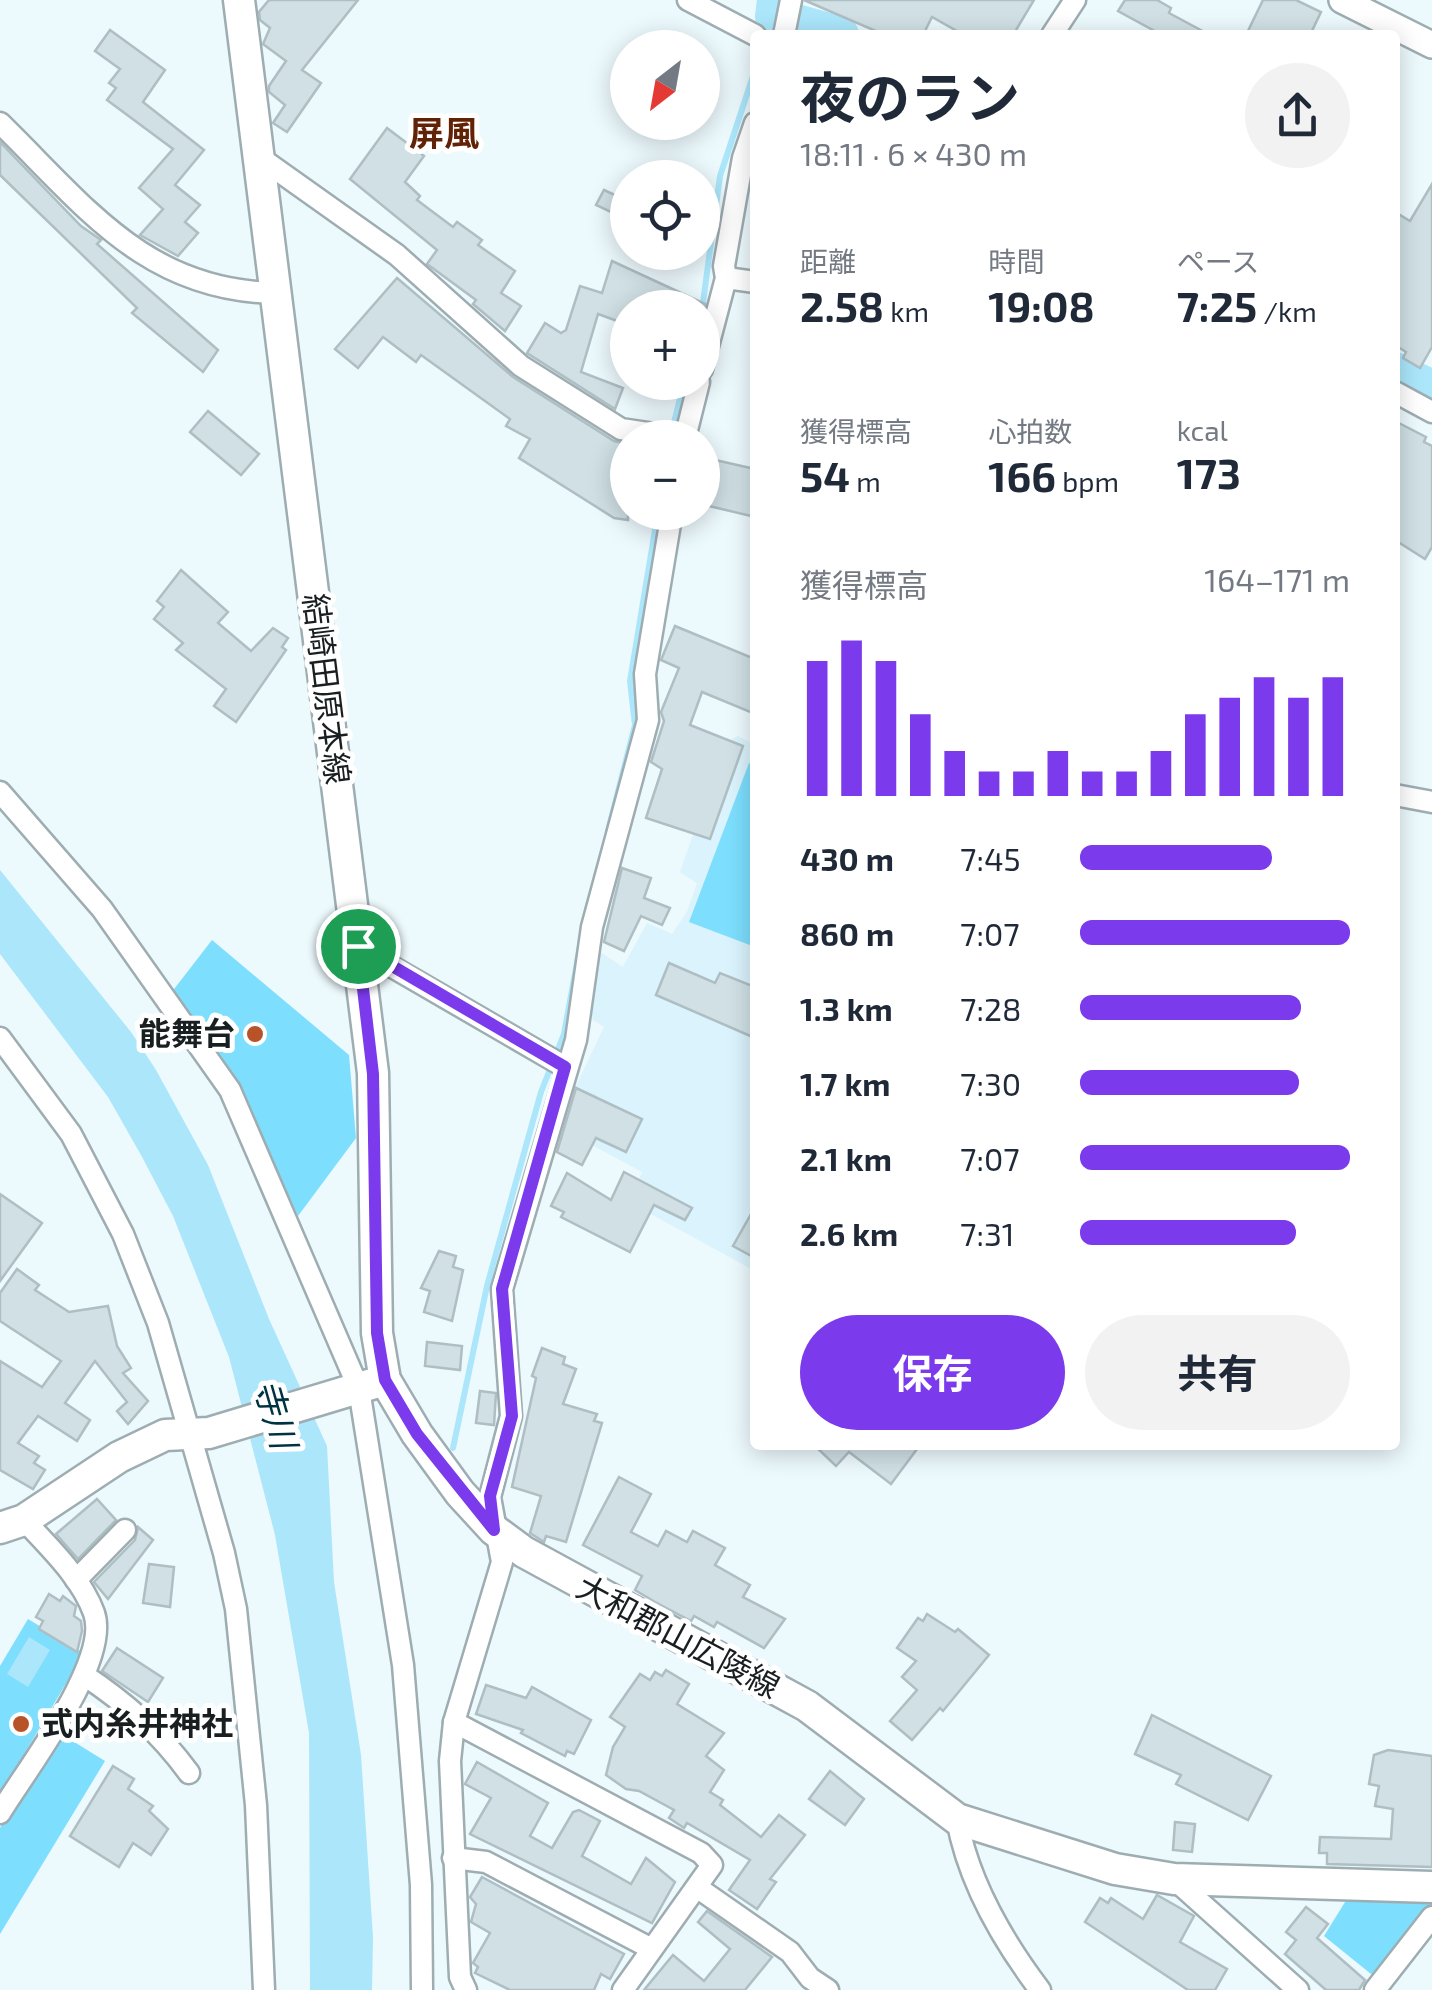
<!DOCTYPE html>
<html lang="ja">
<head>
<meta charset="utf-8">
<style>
  body { margin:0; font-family:"Exo 2","Noto Sans JP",sans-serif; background:#f2f2f3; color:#1f2937; height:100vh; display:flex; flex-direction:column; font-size:38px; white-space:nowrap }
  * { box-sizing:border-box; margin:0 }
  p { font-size:32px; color:#747a83 }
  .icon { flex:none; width:55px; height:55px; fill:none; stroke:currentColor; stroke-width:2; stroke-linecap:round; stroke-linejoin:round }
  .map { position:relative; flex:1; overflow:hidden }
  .details { position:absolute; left:750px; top:30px; width:650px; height:1420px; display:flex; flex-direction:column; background:#fff; border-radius:10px; box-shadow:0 5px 25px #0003 }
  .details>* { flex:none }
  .needle { width:65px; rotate:211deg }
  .fabs { position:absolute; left:610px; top:30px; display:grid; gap:20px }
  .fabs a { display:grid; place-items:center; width:110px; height:110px; border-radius:50%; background:#fff; box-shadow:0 5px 25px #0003; font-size:50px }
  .pin { position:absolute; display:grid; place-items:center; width:85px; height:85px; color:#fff; margin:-42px; border:5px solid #fff; border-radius:50%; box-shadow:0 2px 10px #0007 }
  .round { display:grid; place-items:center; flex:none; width:105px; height:105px; border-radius:52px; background:#f2f2f3 }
  .overview { display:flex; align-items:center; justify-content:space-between; height:170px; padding:0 50px }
  h1 { font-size:55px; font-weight:700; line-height:75px }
  .metrics { display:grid; grid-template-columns:repeat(3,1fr); gap:15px; height:170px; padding:10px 50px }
  .metrics div { display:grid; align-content:center }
  .metrics b { font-size:42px; font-weight:700 }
  .metrics small { font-size:28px; font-weight:400 }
  .metrics p { font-size:28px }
  .chart { height:280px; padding:20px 50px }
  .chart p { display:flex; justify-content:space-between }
  .chart svg { width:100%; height:180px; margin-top:10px; stroke:#7c3aed; stroke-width:6 }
  .button { display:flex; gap:20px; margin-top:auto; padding:20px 50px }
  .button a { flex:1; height:115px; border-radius:60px; background:#7c3aed; color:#fff; font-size:40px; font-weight:700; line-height:115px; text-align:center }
  .button a+a { background:#f2f2f3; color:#1f2937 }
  ul { padding:0 50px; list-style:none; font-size:32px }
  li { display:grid; grid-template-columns:160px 120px 1fr; align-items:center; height:75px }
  li i { height:25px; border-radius:12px; background:#7c3aed }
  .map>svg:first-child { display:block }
</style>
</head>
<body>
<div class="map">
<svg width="1432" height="1990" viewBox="0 0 1432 1990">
  <rect width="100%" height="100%" fill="#ecf9fd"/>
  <polygon fill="#daf3fc" points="738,736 755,745 755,1271 629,1202 642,1172 555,1125 568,1091 577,1084 604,1027 593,1020 589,1004 597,950 623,967 647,923 672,934 687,912 697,883 680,872 725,743"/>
  <g fill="#7ddefd">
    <polygon points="749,763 755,765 755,947 689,922"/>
    <polygon points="212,940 349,1055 356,1138 298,1216 233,1078 171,993"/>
    <polygon points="28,1619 84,1653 0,1795 0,1666"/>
    <polygon points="58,1732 105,1761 0,1934 0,1828"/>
    <polygon points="1350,1894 1431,1897 1432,1907 1376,1978 1324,1936"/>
  </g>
  <g fill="#abe6fb">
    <polygon points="0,870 131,1032 156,1070 208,1165 269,1319 327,1446 334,1582 361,1755 373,1937 372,1990 310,1990 309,1733 275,1535 229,1357 173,1216 141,1155 108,1097 0,954"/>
    <polygon points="29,1637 50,1650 28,1687 7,1674"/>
  </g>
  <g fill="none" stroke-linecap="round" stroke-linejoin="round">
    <g stroke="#abe6fb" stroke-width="6">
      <polyline points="771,24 774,17"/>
      <polyline points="702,310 720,176 755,70"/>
      <polyline points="671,435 684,382"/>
      <polyline points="608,831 635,725 630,681 658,512"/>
      <polyline points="453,1448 487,1286 541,1092 564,1034 582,935"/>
    </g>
    <g stroke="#abe6fb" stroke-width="38">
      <polyline points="776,0 774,17 840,35"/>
      <polyline points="1395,371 1432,389"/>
    </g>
  </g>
  <g fill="#d0e0e5" stroke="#aebec3" stroke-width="2.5">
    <polygon points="269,0 358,0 302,70 321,83 287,132 273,123 285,105 269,92 269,86 286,61 263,44 270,28 260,20 259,12"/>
    <polygon points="804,0 1034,0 1013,35 964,35 932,17 923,35 885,35"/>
    <polygon points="1125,0 1157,0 1171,8 1169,13 1210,35 1162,35 1118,11"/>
    <polygon points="1263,0 1296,0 1321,12 1310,35 1246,35"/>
    <polygon points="110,30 165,70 143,102 204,150 175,185 200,205 185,222 198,233 178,256 140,235 163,209 139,188 173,149 107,100 116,88 109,83 120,69 95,51"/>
    <polygon points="387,128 424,156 405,182 420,196 417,200 453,227 457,222 482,240 478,245 515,271 501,293 521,306 505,331 473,304 476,300 427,264 437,250 350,179"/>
    <polygon points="0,142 81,226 101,240 97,244 218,350 203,372 132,313 137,308 0,175"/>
    <polygon points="1432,184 1432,347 1420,368 1403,358 1406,352 1395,345 1395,212 1410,221"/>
    <polygon points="604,190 628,201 628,220 596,205"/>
    <polygon points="612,261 705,304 704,308 628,308 628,325 598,314 581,372 623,388 615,409 527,353 545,323 561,333 566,330 580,286 602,293"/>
    <polygon points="397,278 513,377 614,441 628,444 628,520 614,518 519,458 530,439 506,426 510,419 421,355 416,362 383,337 358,368 335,349"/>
    <polygon points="208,411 259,454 241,475 190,432"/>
    <polygon points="1395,421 1426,437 1424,442 1432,446 1432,547 1425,559 1395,540"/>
    <polygon points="702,457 755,469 755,517 709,506 713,492 702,489"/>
    <polygon points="181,570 228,612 218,623 251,651 273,628 288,638 282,647 286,650 236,722 214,706 226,689 176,650 183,643 154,619 164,607 157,601"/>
    <polygon points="675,626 755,659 755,714 702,692 690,725 743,746 710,839 646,818 662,769 651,762 664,721 661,712 679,668 661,660"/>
    <polygon points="622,868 651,878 644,898 670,908 662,925 641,916 624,951 604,942"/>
    <polygon points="669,963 715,983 720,973 755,987 755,1038 656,995"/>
    <polygon points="576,1088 642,1119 626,1152 596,1138 582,1165 557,1152"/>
    <polygon points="624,1172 692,1208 685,1220 654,1205 630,1252 561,1217 564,1212 551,1206 567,1173 611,1200"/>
    <polygon points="0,1194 42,1223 0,1281"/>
    <polygon points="755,1207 755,1258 733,1246"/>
    <polygon points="439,1251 456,1256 453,1267 463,1270 452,1321 424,1312 430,1291 421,1288"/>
    <polygon points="17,1269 39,1285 35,1290 69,1312 108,1306 117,1346 131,1368 123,1373 148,1401 128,1424 117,1411 127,1402 95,1361 65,1403 90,1420 77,1441 38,1416 18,1443 39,1456 34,1463 45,1470 33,1489 0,1470 0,1361 42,1387 61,1361 0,1321 0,1293"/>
    <polygon points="427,1342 462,1346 460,1370 425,1366"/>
    <polygon points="542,1348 565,1357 563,1364 576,1369 563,1404 597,1414 594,1421 602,1423 566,1542 546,1536 544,1542 530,1533 541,1496 512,1487 536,1378 532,1376"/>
    <polygon points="480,1391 496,1393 494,1425 476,1423"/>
    <polygon points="814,1445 920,1445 891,1484 849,1452 836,1466"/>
    <polygon points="619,1477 651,1494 631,1532 658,1546 666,1531 687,1542 693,1531 725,1548 715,1565 750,1585 743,1597 785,1619 764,1648 717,1622 714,1627 694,1616 691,1621 655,1602 635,1590 642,1576 583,1545"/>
    <polygon points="97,1499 116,1520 78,1559 56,1534"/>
    <polygon points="138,1527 153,1540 108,1599 94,1582 135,1540"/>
    <polygon points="149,1564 174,1567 170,1607 143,1603"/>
    <polygon points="49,1594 60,1601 63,1596 76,1606 74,1616 81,1621 82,1631 77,1652 39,1629 43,1621 36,1617"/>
    <polygon points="927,1614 955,1632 958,1629 989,1655 943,1711 940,1708 912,1740 890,1721 917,1690 902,1677 916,1661 897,1648 918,1618 923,1621"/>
    <polygon points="117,1648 163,1678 148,1702 102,1671"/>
    <polygon points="666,1670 689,1684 677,1704 724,1733 706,1756 724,1770 710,1792 723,1800 720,1805 761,1837 779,1815 805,1835 770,1879 776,1882 757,1909 729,1890 750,1860 687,1823 684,1828 669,1818 674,1810 639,1791 626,1789 606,1775 613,1747 625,1727 610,1717 640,1674 650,1680 655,1672 662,1676"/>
    <polygon points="486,1685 526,1698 532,1687 591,1720 574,1754 567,1751 565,1756 521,1733 523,1730 476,1714"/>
    <polygon points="1152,1715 1271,1776 1248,1820 1176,1784 1181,1775 1135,1754"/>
    <polygon points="1388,1750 1432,1756 1432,1867 1327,1864 1327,1853 1319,1853 1320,1837 1391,1839 1393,1809 1375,1806 1379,1786 1369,1784 1374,1755"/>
    <polygon points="477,1762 548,1803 530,1836 552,1848 573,1812 579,1810 600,1821 582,1856 631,1884 646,1858 675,1882 652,1923 470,1834 491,1798 465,1784"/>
    <polygon points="113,1766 134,1779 128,1789 153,1806 149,1811 168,1829 151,1855 133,1843 119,1867 70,1836"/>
    <polygon points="830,1771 864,1799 845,1825 809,1799"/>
    <polygon points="1175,1822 1195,1824 1192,1852 1173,1850"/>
    <polygon points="482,1877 624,1954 610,1979 601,1974 594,1990 510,1990 475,1973 478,1967 473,1963 490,1933 471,1922 476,1904 470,1897"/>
    <polygon points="1157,1895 1194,1916 1180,1942 1227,1969 1215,1990 1188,1990 1085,1922 1100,1898 1108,1903 1111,1898 1143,1919"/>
    <polygon points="1306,1907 1328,1924 1317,1938 1365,1980 1359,1990 1326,1990 1285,1954 1296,1940 1286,1932"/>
    <polygon points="707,1911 772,1957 745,1990 644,1990 673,1955 704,1981 730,1949 698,1922"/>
  </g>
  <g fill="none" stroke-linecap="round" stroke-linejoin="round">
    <defs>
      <g id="minor">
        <polyline points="688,0 755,35"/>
        <polyline points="784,35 791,0"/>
        <polyline points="1052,35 1075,0"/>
        <path d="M0 123C86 207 146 291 276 293"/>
        <polyline points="259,157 397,255 521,366 621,429 682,438"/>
        <polyline points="726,278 755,282"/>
        <polyline points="702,369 726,278 724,266 743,158 755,123"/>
        <polyline points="1395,392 1432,412"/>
        <polyline points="685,438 699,382"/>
        <polyline points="0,792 102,909 230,1090 359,1389 403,1665 421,1885 422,1990"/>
        <polyline points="1395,795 1432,802"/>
        <polyline points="358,947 565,1067"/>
        <polyline points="0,1038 71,1134 123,1234 158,1323 224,1553 236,1609 256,1805 264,1990"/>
        <polyline points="76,1580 125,1530"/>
        <path d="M84 1675C126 1703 159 1732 189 1773"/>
        <polyline points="454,1722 701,1853 712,1865 623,1990"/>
        <path d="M0 1813C26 1770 111 1661 94 1613 81 1577 49 1547 24 1520"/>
        <path d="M957 1819C968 1881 1003 1941 1040 1990"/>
        <polyline points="453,1858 486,1862 650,1948"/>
        <polyline points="1174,1879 1298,1990"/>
        <polyline points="698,1888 790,1952 810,1978 828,1990"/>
        <polyline points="466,1990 460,1977 450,1761 454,1722 502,1562 490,1497 511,1416 502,1289 576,1040 592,927 648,720 645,674 672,512"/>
        <polyline points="1375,1990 1432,1917"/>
      </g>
      <polyline id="tertiary" points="1342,0 1432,45"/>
      <g id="secondary">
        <polyline points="239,0 373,1073 377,1333 385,1380 417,1434 460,1493 494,1530 524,1552 807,1706 957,1819 1115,1869 1174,1879 1432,1887"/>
        <polyline points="0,1528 24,1520 119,1457 165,1435 209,1433 385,1380"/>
      </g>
    </defs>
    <use href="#minor" stroke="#9eadb2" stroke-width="25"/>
    <use href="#tertiary" stroke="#9eadb2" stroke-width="30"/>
    <use href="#secondary" stroke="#9eadb2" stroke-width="35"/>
    <use href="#minor" stroke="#fff" stroke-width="20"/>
    <use href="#tertiary" stroke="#fff" stroke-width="25"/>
    <use href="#secondary" stroke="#fff" stroke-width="30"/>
  </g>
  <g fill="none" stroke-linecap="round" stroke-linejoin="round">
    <defs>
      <polygon id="route" points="358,946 565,1067 502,1289 512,1416 490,1496 494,1530 417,1434 385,1380 377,1333 373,1074"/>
    </defs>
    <use href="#route" stroke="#fff" stroke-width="20"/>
    <use href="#route" stroke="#7c3aed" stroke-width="12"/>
  </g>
  <g fill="#b85228" stroke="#fff" stroke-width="4">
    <circle cx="255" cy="1034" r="10"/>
    <circle cx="21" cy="1724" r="10"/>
  </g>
  <g text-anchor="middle" stroke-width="10" stroke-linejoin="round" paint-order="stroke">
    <g font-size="32" fill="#191f21" stroke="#fff">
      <text transform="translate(326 689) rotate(83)" y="11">結崎田原本線</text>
      <text transform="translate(678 1637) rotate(28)" y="11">大和郡山広陵線</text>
    </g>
    <g font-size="32" font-weight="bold" fill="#191f21" stroke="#fff" text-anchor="end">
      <text x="235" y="1045">能舞台</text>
      <text x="41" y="1735" text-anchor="start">式内糸井神社</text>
    </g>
    <g font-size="35" font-weight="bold" fill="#622206" stroke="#fff">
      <text x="444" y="146">屏風</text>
    </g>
    <g font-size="35" font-style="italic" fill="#003341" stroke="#fff">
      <text transform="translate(275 1414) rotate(74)" y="12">寺川</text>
    </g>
  </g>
</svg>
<div class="fabs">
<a><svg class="needle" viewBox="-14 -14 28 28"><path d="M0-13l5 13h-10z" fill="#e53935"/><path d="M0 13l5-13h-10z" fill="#747a83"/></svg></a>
<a><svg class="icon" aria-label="locate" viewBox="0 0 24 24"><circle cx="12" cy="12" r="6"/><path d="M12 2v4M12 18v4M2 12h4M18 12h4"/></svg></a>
<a>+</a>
<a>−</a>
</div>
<div class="pin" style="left:358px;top:946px;background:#1e9e55"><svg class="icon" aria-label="arrive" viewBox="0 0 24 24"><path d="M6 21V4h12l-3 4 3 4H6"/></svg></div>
<section class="details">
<div class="overview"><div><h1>夜のラン</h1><p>18:11 · 6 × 430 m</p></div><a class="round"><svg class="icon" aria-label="share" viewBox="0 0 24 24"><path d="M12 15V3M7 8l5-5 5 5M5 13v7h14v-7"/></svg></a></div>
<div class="metrics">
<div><p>距離</p><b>2.58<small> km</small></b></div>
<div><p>時間</p><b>19:08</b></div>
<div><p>ペース</p><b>7:25<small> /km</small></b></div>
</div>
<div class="metrics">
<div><p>獲得標高</p><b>54<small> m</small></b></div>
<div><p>心拍数</p><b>166<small> bpm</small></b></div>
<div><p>kcal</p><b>173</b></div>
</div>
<div class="chart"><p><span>獲得標高</span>164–171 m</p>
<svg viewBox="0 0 160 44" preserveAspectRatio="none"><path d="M5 44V11M15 44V6M25 44V11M35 44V24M45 44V33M55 44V38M65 44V38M75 44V33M85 44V38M95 44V38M105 44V33M115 44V24M125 44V20M135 44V15M145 44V20M155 44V15"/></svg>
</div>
<ul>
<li><b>430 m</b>7:45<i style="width:71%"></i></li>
<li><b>860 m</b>7:07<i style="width:100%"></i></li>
<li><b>1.3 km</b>7:28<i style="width:82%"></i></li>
<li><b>1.7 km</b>7:30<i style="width:81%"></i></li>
<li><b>2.1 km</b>7:07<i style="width:100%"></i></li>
<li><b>2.6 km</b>7:31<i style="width:80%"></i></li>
</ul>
<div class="button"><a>保存</a><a>共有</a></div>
</section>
</div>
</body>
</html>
